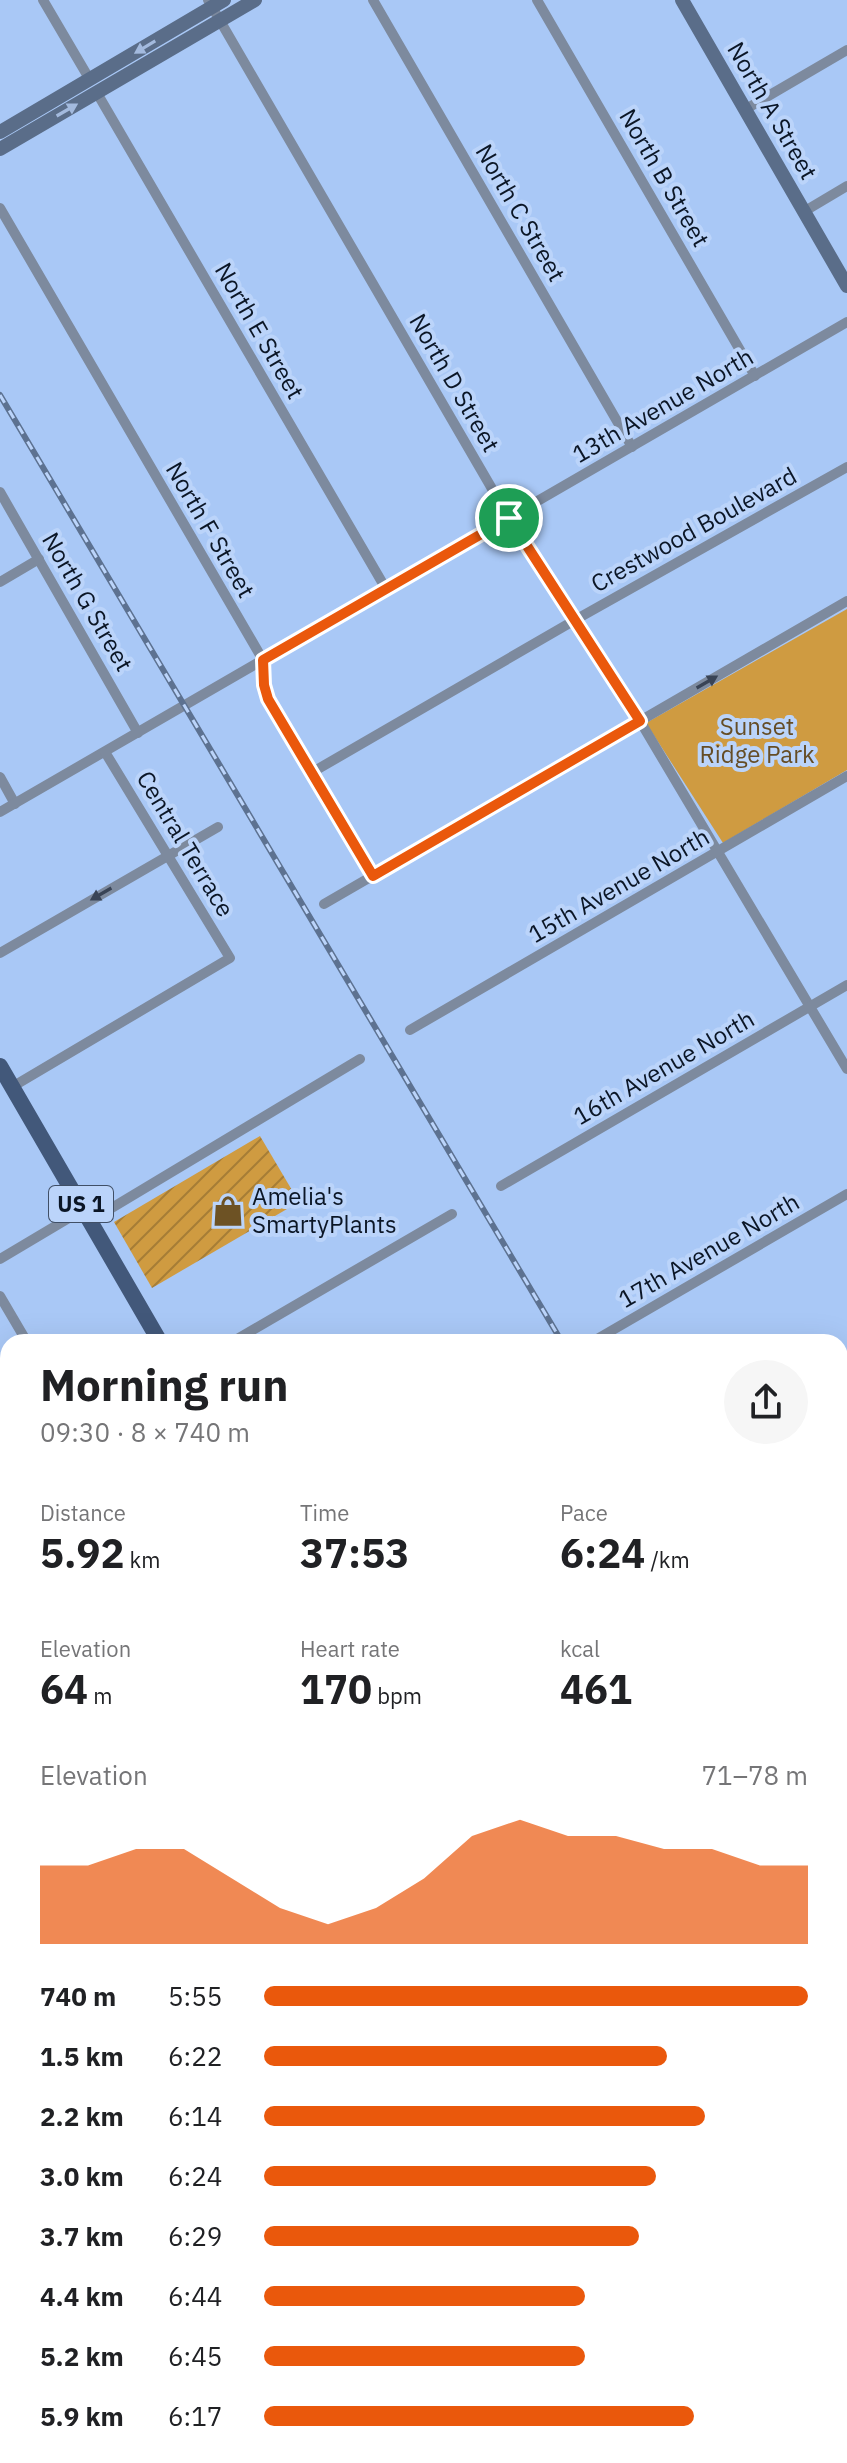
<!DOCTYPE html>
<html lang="en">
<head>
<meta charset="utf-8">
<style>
  body { margin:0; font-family:"IBM Plex Sans",sans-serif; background:#f6f6f6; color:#202124; height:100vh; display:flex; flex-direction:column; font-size:30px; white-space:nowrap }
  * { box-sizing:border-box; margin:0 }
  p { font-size:26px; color:#757577 }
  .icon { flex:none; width:44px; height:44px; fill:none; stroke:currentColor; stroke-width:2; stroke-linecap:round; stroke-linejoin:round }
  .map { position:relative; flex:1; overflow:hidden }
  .details { position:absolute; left:0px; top:1334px; width:848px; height:1130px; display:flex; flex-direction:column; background:#fff; border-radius:24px 24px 0 0; box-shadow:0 8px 32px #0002 }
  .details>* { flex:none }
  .pin { position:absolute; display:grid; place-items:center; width:68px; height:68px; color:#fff; margin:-34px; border:4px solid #fff; border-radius:50%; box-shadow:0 2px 8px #0007 }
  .round { display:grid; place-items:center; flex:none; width:84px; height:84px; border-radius:42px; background:#f6f6f6 }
  .headline { display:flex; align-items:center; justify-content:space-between; height:136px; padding:0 40px }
  h1 { font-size:44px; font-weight:700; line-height:60px }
  .metrics { display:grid; grid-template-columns:repeat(3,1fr); gap:12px; height:136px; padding:8px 40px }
  .metrics div { display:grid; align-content:center }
  .metrics b { font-size:40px; font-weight:700 }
  .metrics small { font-size:22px; font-weight:400 }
  .metrics p { font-size:22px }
  .chart { height:224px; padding:16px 40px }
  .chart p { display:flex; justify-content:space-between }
  .chart svg { width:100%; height:144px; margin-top:8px; fill:#ea580c; opacity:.7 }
  ul { padding:0 40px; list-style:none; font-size:26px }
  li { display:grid; grid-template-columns:128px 96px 1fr; align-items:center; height:60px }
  li i { height:20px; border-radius:10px; background:#ea580c }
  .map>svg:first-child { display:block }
</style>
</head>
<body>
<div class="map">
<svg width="847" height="2463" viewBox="0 0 847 2463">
  <defs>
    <pattern id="garden-furrows" width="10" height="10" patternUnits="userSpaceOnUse" patternTransform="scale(2)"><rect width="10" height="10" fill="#cf9b41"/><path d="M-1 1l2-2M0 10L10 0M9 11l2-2" fill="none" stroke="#a67d36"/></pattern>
  </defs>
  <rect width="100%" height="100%" fill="#a9c8f6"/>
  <polygon fill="#cf9b41" points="847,609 847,770 723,843 646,723"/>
  <polygon fill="url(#garden-furrows)" points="260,1136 299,1202 152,1288 114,1222"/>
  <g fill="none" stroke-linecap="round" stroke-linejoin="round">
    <g stroke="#7d8a9e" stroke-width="10">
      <polyline points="43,0 90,80"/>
      <polyline points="208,0 509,518 640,721 847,1069"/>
      <polyline points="373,0 632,447"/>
      <polyline points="537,0 755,376"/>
      <polyline points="97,93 386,589"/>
      <polyline points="746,109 847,50"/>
      <polyline points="0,208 263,660 264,685 268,699 373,876"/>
      <polyline points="805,211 847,186"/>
      <polyline points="0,492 138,733"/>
      <polyline points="0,582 39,559"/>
      <polyline points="311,773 575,620 847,467"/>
      <polyline points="0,777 15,804"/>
      <polyline points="0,812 847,322"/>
      <polyline points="324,904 847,601"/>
      <polyline points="0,953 218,827"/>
      <polyline points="410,1030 847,776"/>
      <polyline points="12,1087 230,958 105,752"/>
      <polyline points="501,1186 847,985"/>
      <polyline points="90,1221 360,1059"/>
      <polyline points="0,1259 84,1209"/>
      <polyline points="0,1296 27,1342"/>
      <polyline points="232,1342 452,1214"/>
      <polyline points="592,1342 847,1194"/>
      <polyline points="840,1406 847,1402"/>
      <polyline points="0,1487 8,1483"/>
      <polyline points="0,1516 8,1530"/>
      <polyline points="840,1615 847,1611"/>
      <polyline points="0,1737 8,1751"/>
      <polyline points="0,1958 8,1972"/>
      <polyline points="840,1983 847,1995"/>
      <polyline points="0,2179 8,2193"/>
      <polyline points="840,2205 847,2201"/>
      <polyline points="0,2210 8,2205"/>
      <polyline points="840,2344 847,2340"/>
      <polyline points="0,2359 8,2355"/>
      <polyline points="87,2463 99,2456"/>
      <polyline points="212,2463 224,2456"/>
      <polyline points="440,2463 452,2456"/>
      <polyline points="669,2463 681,2456"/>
    </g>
    <g stroke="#5a6d89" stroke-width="14">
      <polyline points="682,0 847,286"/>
      <polyline points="0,132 224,0"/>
      <polyline points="0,149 255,0"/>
      <polyline points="840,2066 847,2062"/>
      <polyline points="0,2280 8,2287"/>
      <polyline points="130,2456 134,2463"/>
    </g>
    <g stroke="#42587a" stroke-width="16">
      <polyline points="0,1066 160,1342"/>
      <polyline points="809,2456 813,2463"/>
    </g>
    <defs>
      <g id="rail">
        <polyline points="0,395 562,1342"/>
        <polyline points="840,1821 847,1833"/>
      </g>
    </defs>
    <use href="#rail" stroke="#5d7291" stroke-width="6"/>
    <use href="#rail" stroke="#bbd4fa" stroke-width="3" stroke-dasharray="9" stroke-linecap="butt"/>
  </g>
  <defs><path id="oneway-solid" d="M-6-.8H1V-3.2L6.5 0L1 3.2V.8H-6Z" transform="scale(2)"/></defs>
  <g fill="#a3bade">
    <use href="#oneway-solid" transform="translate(145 47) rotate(149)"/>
    <use href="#oneway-solid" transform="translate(67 110) rotate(-30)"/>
  </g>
  <g fill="#394456">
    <use href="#oneway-solid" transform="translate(707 682) rotate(-30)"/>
    <use href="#oneway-solid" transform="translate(101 894) rotate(150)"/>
  </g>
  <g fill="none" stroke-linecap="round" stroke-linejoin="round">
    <defs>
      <polygon id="route" points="509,518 640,721 373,876 268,699 264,685 263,660"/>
    </defs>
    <use href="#route" stroke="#fff" stroke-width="16"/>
    <use href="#route" stroke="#ea580c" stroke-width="10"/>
  </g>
  <defs>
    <symbol id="shop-bare" viewBox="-9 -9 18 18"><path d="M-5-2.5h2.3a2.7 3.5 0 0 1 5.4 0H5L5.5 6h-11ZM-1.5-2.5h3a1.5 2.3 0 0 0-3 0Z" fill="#6d5224" stroke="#bbd4fa" stroke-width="2.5" paint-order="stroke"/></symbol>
  </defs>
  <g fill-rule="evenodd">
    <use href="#shop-bare" x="206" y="1189" width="44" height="44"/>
  </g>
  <g text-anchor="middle" stroke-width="8" stroke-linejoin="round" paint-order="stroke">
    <rect fill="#bbd4fa" stroke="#404f66" stroke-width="2" x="49" y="1186" width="64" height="36" rx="6"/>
    <g font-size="22" font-weight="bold" fill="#0b1626">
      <text x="81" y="1212">US 1</text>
    </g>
    <g font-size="24" fill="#0b1626" stroke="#bbd4fa">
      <text transform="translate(772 111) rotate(60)" y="8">North A Street</text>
      <text transform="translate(664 178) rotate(60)" y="8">North B Street</text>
      <text transform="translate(520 213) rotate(60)" y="8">North C Street</text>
      <text transform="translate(259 331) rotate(60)" y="8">North E Street</text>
      <text transform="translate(454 383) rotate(60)" y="8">North D Street</text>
      <text transform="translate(663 406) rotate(-30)" y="8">13th Avenue North</text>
      <text transform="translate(210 530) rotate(60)" y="8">North F Street</text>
      <text transform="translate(694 530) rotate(-29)" y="8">Crestwood Boulevard</text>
      <text transform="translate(87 602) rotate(60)" y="8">North G Street</text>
      <text transform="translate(185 844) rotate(59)" y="8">Central Terrace</text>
      <text transform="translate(619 886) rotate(-30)" y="8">15th Avenue North</text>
      <text transform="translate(664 1068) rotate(-30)" y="8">16th Avenue North</text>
      <text transform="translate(709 1251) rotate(-30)" y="8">17th Avenue North</text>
    </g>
    <g font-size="24" fill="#654d26" stroke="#bbd4fa">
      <text x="757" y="735">Sunset<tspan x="757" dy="28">Ridge Park</tspan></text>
    </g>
    <g font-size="24" fill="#0b1626" stroke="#bbd4fa" text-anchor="start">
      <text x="252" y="1205">Amelia's<tspan x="252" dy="28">SmartyPlants</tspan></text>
    </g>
  </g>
</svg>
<div class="pin" style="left:509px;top:518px;background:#1e9e55"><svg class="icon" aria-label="arrive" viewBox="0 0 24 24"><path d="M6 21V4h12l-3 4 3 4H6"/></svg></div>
<section class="details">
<div class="headline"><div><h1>Morning run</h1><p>09:30 · 8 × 740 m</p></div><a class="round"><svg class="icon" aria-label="share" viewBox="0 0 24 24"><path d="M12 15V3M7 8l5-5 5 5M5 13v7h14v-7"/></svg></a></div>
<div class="metrics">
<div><p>Distance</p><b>5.92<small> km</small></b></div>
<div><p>Time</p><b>37:53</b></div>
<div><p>Pace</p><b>6:24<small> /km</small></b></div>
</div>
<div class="metrics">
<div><p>Elevation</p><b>64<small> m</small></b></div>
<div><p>Heart rate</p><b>170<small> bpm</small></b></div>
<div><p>kcal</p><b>461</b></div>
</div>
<div class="chart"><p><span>Elevation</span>71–78 m</p>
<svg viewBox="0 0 160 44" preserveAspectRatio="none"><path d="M0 44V20L10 20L20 15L30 15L40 24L50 33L60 38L70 33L80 24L90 11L100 6L110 11L120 11L130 15L140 15L150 20L160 20V44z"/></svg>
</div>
<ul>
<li><b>740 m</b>5:55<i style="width:100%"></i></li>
<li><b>1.5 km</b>6:22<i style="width:74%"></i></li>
<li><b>2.2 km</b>6:14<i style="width:81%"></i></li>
<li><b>3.0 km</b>6:24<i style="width:72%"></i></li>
<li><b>3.7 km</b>6:29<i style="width:69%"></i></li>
<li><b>4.4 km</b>6:44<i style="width:59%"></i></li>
<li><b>5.2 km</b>6:45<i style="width:59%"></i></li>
<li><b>5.9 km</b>6:17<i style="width:79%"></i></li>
</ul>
</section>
</div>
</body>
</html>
